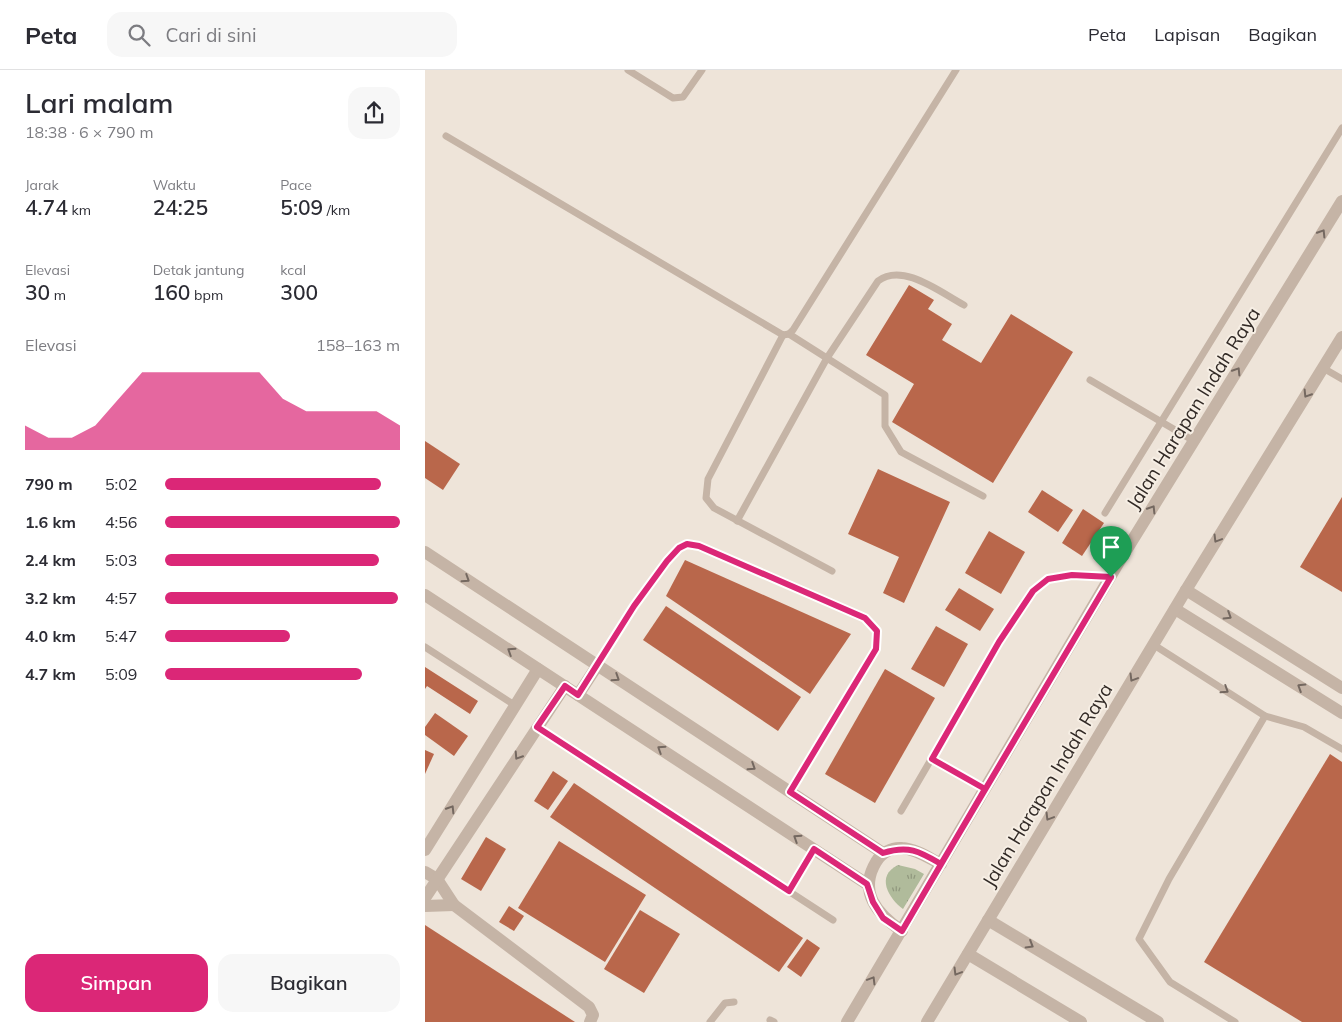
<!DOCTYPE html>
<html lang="id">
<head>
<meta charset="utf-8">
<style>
  body { margin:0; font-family:Mulish,sans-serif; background:#f7f7f7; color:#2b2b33; height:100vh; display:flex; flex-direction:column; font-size:19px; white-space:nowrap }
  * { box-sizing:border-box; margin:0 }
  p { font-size:16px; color:#7c7c81 }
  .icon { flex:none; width:28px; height:28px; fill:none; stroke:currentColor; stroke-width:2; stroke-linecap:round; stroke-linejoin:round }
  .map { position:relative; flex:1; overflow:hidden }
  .side { display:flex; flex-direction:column; background:#fff; width:425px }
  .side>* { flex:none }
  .pin { position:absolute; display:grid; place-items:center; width:42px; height:42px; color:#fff; margin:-51px -21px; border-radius:50% 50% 50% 0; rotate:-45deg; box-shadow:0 0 5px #0007 }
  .pin .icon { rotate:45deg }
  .round { display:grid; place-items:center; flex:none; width:52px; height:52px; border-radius:15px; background:#f7f7f7 }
  .summary { display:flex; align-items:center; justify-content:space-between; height:85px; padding:0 25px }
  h1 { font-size:28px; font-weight:600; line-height:38px }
  .metrics { display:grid; grid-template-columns:repeat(3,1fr); gap:8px; height:85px; padding:5px 25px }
  .metrics div { display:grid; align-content:center }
  .metrics b { font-size:21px; font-weight:600 }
  .metrics small { font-size:14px; font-weight:400 }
  .metrics p { font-size:14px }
  .chart { height:140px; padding:10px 25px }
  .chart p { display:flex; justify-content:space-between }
  .chart svg { width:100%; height:90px; margin-top:5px; fill:#db2777; opacity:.7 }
  .button { display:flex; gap:10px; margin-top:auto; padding:10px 25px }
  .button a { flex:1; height:58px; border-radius:15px; background:#db2777; color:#fff; font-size:20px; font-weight:600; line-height:58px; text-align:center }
  .button a+a { background:#f7f7f7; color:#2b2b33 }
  ul { padding:0 25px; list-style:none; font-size:16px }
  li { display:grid; grid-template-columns:80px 60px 1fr; align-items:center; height:38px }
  li i { height:12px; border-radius:6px; background:#db2777 }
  header { display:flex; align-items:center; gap:30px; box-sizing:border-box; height:70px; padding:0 25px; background:#fff; border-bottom:1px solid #e1e1e2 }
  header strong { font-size:24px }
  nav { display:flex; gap:28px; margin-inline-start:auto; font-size:18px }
  .search { width:350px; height:45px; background:#f7f7f7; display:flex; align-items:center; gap:12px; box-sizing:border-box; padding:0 18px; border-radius:15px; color:#7c7c81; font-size:19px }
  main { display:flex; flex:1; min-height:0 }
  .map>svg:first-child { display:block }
</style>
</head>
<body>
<header>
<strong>Peta</strong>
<div class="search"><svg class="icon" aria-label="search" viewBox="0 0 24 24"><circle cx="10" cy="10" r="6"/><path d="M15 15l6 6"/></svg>Cari di sini</div>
<nav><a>Peta</a><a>Lapisan</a><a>Bagikan</a></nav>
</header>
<main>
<section class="side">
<div class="summary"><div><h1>Lari malam</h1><p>18:38 · 6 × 790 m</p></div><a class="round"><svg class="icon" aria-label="share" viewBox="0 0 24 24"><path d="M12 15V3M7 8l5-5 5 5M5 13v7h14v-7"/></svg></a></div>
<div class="metrics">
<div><p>Jarak</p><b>4.74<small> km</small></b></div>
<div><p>Waktu</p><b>24:25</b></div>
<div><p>Pace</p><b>5:09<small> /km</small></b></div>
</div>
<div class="metrics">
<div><p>Elevasi</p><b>30<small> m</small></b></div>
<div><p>Detak jantung</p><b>160<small> bpm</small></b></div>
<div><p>kcal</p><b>300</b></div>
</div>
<div class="chart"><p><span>Elevasi</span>158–163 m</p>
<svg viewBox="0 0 160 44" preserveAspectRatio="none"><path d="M0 44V32L10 38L20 38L30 32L40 19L50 6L60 6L70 6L80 6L90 6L100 6L110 19L120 25L130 25L140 25L150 25L160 32V44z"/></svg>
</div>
<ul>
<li><b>790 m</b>5:02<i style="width:92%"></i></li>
<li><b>1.6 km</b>4:56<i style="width:100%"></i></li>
<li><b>2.4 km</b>5:03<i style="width:91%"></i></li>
<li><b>3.2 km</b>4:57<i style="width:99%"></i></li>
<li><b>4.0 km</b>5:47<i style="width:53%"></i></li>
<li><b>4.7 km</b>5:09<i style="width:84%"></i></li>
</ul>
<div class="button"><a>Simpan</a><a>Bagikan</a></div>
</section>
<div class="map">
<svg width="917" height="952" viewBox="0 0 917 952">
  <defs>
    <pattern id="grass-tufts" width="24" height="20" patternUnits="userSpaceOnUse" patternTransform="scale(1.25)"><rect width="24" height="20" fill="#b0bb9b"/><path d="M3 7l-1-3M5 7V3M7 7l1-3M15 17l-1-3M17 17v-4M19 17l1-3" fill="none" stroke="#90987e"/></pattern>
  </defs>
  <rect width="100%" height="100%" fill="#eee4d9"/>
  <path fill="url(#grass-tufts)" d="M473 795 490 799 499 804 478 839C464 829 450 806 473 795Z"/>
  <g fill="#b9674b">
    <polygon points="484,215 509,230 503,239 527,254 517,270 556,293 586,244 648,282 568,413 467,352 489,314 441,285"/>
    <polygon points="0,371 35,394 18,420 0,408"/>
    <polygon points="453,399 525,432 479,533 458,523 474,487 423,464"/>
    <polygon points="617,420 648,440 633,462 603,442"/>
    <polygon points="917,427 917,522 875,497"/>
    <polygon points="658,439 679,453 657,486 637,473"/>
    <polygon points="564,461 600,482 576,524 540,503"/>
    <polygon points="260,490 426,564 385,624 241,526"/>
    <polygon points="534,518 569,539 555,561 520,540"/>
    <polygon points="241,536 376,627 353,661 218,570"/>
    <polygon points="511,556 543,574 519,617 486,599"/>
    <polygon points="0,597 53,631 45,644 2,616 0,619"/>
    <polygon points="460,599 510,628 450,733 400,704"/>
    <polygon points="10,643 43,666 29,686 0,665 0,657"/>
    <polygon points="0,680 9,684 0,704"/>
    <polygon points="905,684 917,692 917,952 877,952 779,892"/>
    <polygon points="128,701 143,711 123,740 109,731"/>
    <polygon points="149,713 378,868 354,902 125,747"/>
    <polygon points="61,767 81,779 56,821 36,809"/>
    <polygon points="134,771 221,825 180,892 93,838"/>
    <polygon points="84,836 99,846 89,861 74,852"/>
    <polygon points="215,840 255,864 219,923 179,899"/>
    <polygon points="0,855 150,952 0,952"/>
    <polygon points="382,869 395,878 376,907 362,897"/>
  </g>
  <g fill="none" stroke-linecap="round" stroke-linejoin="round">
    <g stroke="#c5b4a6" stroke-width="7">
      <polyline points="203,0 248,28 258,27 277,0"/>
      <polyline points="21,66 358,265 364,264 368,260 531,0"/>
      <polyline points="364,264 460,325 460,356 476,382 558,426"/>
      <polyline points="358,265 283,409 281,428 289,438 407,501"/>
      <polyline points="898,298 917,309"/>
      <polyline points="665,310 769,371"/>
      <polyline points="680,443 917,58"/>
      <path d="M312 451 402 288 453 211C478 192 516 223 539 235"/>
      <polyline points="729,575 840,646 879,657 917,679"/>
      <polyline points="0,577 91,636"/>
      <polyline points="172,596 209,536 242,491 253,478 262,474 273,476 440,548 452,561 451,579 365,723"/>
      <polyline points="112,657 408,850"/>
      <polyline points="507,689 560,719"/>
      <polyline points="476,741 574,573 608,521 623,509 647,505 686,507"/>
      <polyline points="364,821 389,779"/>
      <polyline points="345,950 349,952"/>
      <polyline points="285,952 300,933 309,932"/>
      <polyline points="810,952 745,912 714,869 744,809 840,646"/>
    </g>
    <g stroke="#c5b4a6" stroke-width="12">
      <polyline points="761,520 917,618"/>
      <polyline points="750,539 917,643"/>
      <polyline points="0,780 113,599"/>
      <polyline points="0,802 12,809 29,835 164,937 168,945 165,952"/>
      <polyline points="0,828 140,616"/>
      <polyline points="0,836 29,835"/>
      <polyline points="563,850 733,952"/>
      <polyline points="543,884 656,952"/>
    </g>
    <g stroke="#c5b4a6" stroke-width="12">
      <polyline points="0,482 458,783"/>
      <polyline points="0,525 442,814"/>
      <polyline points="153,625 172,596"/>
      <path d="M477 861C452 844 433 822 451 792 456 783 467 777 477 778 491 779 504 788 516 794"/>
      <polyline points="422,952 694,492 917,131"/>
      <polyline points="502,952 761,520 917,267"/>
    </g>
  </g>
  <defs><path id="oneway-chevron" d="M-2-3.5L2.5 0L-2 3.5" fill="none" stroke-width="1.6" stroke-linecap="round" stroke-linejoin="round" transform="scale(1.25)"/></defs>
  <g stroke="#746860">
    <use href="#oneway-chevron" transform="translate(897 163) rotate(-58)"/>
    <use href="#oneway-chevron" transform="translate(812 301) rotate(-58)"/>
    <use href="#oneway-chevron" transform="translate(882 324) rotate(122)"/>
    <use href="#oneway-chevron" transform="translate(727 439) rotate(-58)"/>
    <use href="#oneway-chevron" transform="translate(792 469) rotate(121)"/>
    <use href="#oneway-chevron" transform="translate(41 509) rotate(33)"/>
    <use href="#oneway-chevron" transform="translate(803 546) rotate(32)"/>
    <use href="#oneway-chevron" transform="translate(86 581) rotate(-147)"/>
    <use href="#oneway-chevron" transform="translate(191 608) rotate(33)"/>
    <use href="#oneway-chevron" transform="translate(708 608) rotate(121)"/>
    <use href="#oneway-chevron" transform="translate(876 617) rotate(-148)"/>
    <use href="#oneway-chevron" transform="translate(800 620) rotate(33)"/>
    <use href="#oneway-chevron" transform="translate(236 679) rotate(-147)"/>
    <use href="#oneway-chevron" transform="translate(93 686) rotate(123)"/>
    <use href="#oneway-chevron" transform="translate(327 697) rotate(33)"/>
    <use href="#oneway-chevron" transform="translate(26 739) rotate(-58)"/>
    <use href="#oneway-chevron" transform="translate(624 747) rotate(121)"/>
    <use href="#oneway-chevron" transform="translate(372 768) rotate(-147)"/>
    <use href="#oneway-chevron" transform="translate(605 875) rotate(31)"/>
    <use href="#oneway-chevron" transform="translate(532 902) rotate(121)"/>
    <use href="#oneway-chevron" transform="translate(447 910) rotate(-59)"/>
  </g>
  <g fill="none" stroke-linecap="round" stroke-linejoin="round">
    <defs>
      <path id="route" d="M686 507C629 603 573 699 516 794 494 781 483 775 458 783L365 722 451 579 452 561 440 548 274 476 262 474 254 478 242 491 209 536 153 625 140 616 112 657 364 821 389 779 442 814 448 832 458 848 477 861 560 719 507 689 574 572 608 521 623 509 647 505 686 507"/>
    </defs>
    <use href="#route" stroke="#fff" stroke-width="10"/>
    <use href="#route" stroke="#db2777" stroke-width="6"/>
  </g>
  <g text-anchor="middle" stroke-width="4" stroke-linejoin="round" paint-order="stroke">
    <g font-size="19" fill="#322a26" stroke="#f6eee4">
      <text transform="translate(768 338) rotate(-58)" y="7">Jalan Harapan Indah Raya</text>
      <text transform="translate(622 715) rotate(-59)" y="7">Jalan Harapan Indah Raya</text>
    </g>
  </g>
</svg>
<div class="pin" style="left:686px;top:507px;background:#1e9e55"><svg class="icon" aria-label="arrive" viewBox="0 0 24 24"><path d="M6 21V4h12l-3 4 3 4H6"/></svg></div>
</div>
</main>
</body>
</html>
